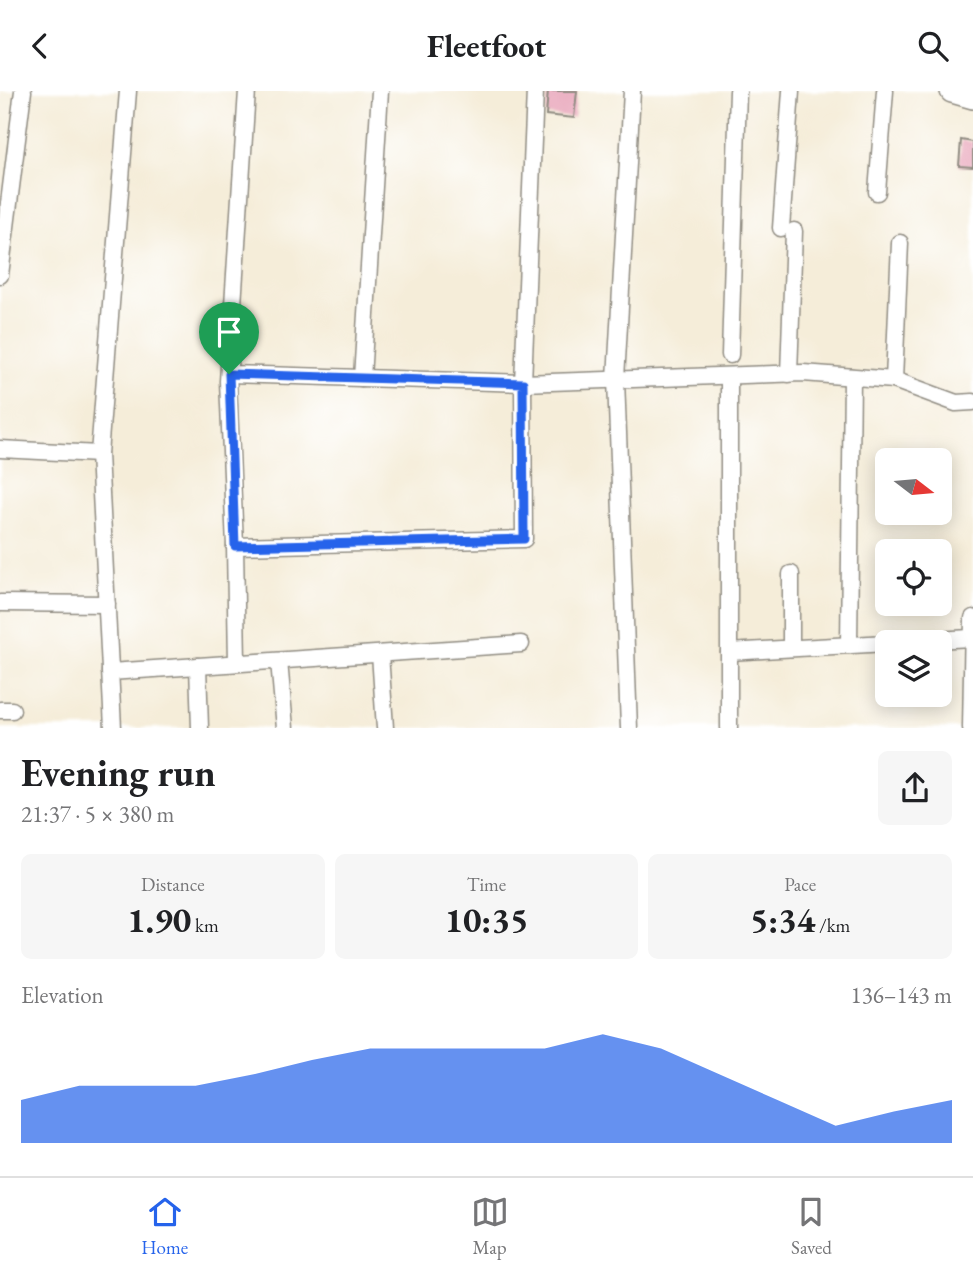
<!DOCTYPE html>
<html lang="en">
<head>
<meta charset="utf-8">
<style>
  body { margin:0; font-family:"EB Garamond",serif; background:#f6f6f6; color:#202124; height:100vh; display:flex; flex-direction:column; font-size:26px; white-space:nowrap }
  * { box-sizing:border-box; margin:0 }
  p { font-size:23px; color:#757577 }
  .icon { flex:none; width:38px; height:38px; fill:none; stroke:currentColor; stroke-width:2; stroke-linecap:round; stroke-linejoin:round }
  .map { position:relative; height:637px; overflow:hidden }
  .drawer { display:flex; flex-direction:column; background:#fff; flex:1 }
  .drawer>* { flex:none }
  .needle { width:46px; rotate:106deg }
  .controls { position:absolute; left:875px; top:357px; display:grid; gap:14px }
  .controls a { display:grid; place-items:center; width:77px; height:77px; border-radius:10px; background:#fff; box-shadow:0 4px 18px #0003; font-size:35px }
  .pin { position:absolute; display:grid; place-items:center; width:60px; height:60px; color:#fff; margin:-72px -30px; border-radius:50% 50% 50% 0; rotate:-45deg; box-shadow:0 0 7px #0007 }
  .pin .icon { rotate:45deg }
  .round { display:grid; place-items:center; flex:none; width:74px; height:74px; border-radius:10px; background:#f6f6f6 }
  .overview { display:flex; align-items:center; justify-content:space-between; height:119px; padding:0 21px }
  h1 { font-size:38px; font-weight:700; line-height:52px }
  .metrics { display:grid; grid-template-columns:repeat(3,1fr); gap:10px; height:119px; padding:7px 21px }
  .metrics div { display:grid; align-content:center; border-radius:10px; background:#f6f6f6; text-align:center }
  .metrics b { font-size:35px; font-weight:700 }
  .metrics small { font-size:19px; font-weight:400 }
  .metrics p { font-size:19px }
  .chart { height:196px; padding:14px 21px }
  .chart p { display:flex; justify-content:space-between }
  .chart svg { width:100%; height:126px; margin-top:7px; fill:#2563eb; opacity:.7 }
  header { display:flex; justify-content:space-between; align-items:center; height:91px; padding:0 21px; background:#fff; font-size:32px; font-weight:700 }
  .dock { display:flex; justify-content:space-around; align-items:center; height:98px; border-top:2px solid #e0e0e0; background:#fff; font-size:19px; color:#757577 }
  .dock a { display:grid; justify-items:center; gap:4px }
  .dock .selected { color:#2563eb }
  .map>svg:first-child { display:block }
</style>
</head>
<body>
<header><svg class="icon" aria-label="back" viewBox="0 0 24 24"><path d="M15 5l-7 7 7 7"/></svg>Fleetfoot<svg class="icon" aria-label="search" viewBox="0 0 24 24"><circle cx="10" cy="10" r="6"/><path d="M15 15l6 6"/></svg></header>
<div class="map">
<svg width="973" height="637" viewBox="0 0 973 637">
  <rect width="100%" height="100%" fill="#fff"/>
  <filter id="ink" filterUnits="userSpaceOnUse"><feTurbulence type="fractalNoise" baseFrequency=".0143" numOctaves="2"/><feDisplacementMap in="SourceGraphic" scale="14" xChannelSelector="R" yChannelSelector="G"/><feConvolveMatrix kernelMatrix="1 2 1 2 8 2 1 2 1" color-interpolation-filters="sRGB"/></filter>
  <filter id="wash" filterUnits="userSpaceOnUse"><feTurbulence type="fractalNoise" baseFrequency=".00686" numOctaves="4" result="noise"/><feDisplacementMap in="SourceGraphic" scale="28" xChannelSelector="R" yChannelSelector="G"/><feGaussianBlur stdDeviation="1.57" result="paint"/><feColorMatrix in="noise" values="0 0 0 0 0 0 0 0 0 0 0 0 0 0 0 0 0 1.4 0 .05"/><feComposite in="paint" operator="in"/></filter>
  <g filter="url(#wash)">
    <rect width="100%" height="100%" fill="#f5edd9"/>
    <g id="blocks">
      <g fill="#e8a4b9">
        <polygon points="548,0 577,0 574,27 546,24"/>
        <polygon points="961,49 973,51 973,76 959,75"/>
      </g>
    </g>
  </g>
  <g filter="url(#ink)">
    <use href="#blocks" fill-opacity="0" stroke="#908c82" stroke-width="2"/>
    <g fill="none" stroke-linecap="round" stroke-linejoin="round">
      <defs>
        <g id="minor">
          <polyline points="247,0 228,290 235,455 524,448 523,292 535,0"/>
          <polyline points="877,101 885,0"/>
          <polyline points="781,137 791,0"/>
          <polyline points="0,184 23,0"/>
          <polyline points="730,264 738,0"/>
          <polyline points="229,283 523,292 803,282 894,289 956,312 973,311"/>
          <polyline points="789,283 794,140"/>
          <polyline points="362,287 380,0"/>
          <polyline points="894,289 900,152"/>
          <polyline points="0,358 99,363"/>
          <polyline points="235,455 237,572"/>
          <polyline points="0,512 107,513"/>
          <polyline points="900,551 971,547"/>
          <polyline points="849,554 852,286"/>
          <polyline points="791,557 791,483"/>
          <polyline points="729,561 887,552"/>
          <polyline points="380,563 385,637"/>
          <polyline points="279,570 285,637"/>
          <polyline points="198,575 200,637"/>
          <polyline points="110,581 521,553"/>
          <polyline points="0,619 12,619"/>
          <polyline points="113,637 99,363 128,0"/>
          <polyline points="629,637 616,288 632,0"/>
          <polyline points="729,637 729,286"/>
          <polyline points="971,637 973,527"/>
        </g>
        <polyline id="secondary" points="952,0 973,6"/>
      </defs>
      <use href="#minor" stroke="#908c82" stroke-width="19"/>
      <use href="#secondary" stroke="#908c82" stroke-width="26"/>
      <use href="#minor" stroke="#fff" stroke-width="16"/>
      <use href="#secondary" stroke="#fff" stroke-width="23"/>
    </g>
  </g>
  <g fill="none" stroke-linecap="round" stroke-linejoin="round" filter="url(#ink)">
    <defs>
      <polygon id="route" points="229,283 523,292 524,448 235,455"/>
    </defs>
    <use href="#route" stroke="#fff" stroke-width="14"/>
    <use href="#route" stroke="#2563eb" stroke-width="9"/>
  </g>
</svg>
<div class="controls">
<a><svg class="needle" viewBox="-14 -14 28 28"><path d="M0-13l5 13h-10z" fill="#e53935"/><path d="M0 13l5-13h-10z" fill="#757577"/></svg></a>
<a><svg class="icon" aria-label="locate" viewBox="0 0 24 24"><circle cx="12" cy="12" r="6"/><path d="M12 2v4M12 18v4M2 12h4M18 12h4"/></svg></a>
<a><svg class="icon" aria-label="layers" viewBox="0 0 24 24"><path d="M12 4l9 5-9 5-9-5zM3 14l9 5 9-5"/></svg></a>
</div>
<div class="pin" style="left:229px;top:283px;background:#1e9e55"><svg class="icon" aria-label="arrive" viewBox="0 0 24 24"><path d="M6 21V4h12l-3 4 3 4H6"/></svg></div>
</div>
<section class="drawer">
<div class="overview"><div><h1>Evening run</h1><p>21:37 · 5 × 380 m</p></div><a class="round"><svg class="icon" aria-label="share" viewBox="0 0 24 24"><path d="M12 15V3M7 8l5-5 5 5M5 13v7h14v-7"/></svg></a></div>
<div class="metrics">
<div><p>Distance</p><b>1.90<small> km</small></b></div>
<div><p>Time</p><b>10:35</b></div>
<div><p>Pace</p><b>5:34<small> /km</small></b></div>
</div>
<div class="chart"><p><span>Elevation</span>136–143 m</p>
<svg viewBox="0 0 160 44" preserveAspectRatio="none"><path d="M0 44V29L10 24L20 24L30 24L40 20L50 15L60 11L70 11L80 11L90 11L100 6L110 11L120 20L130 29L140 38L150 33L160 29V44z"/></svg>
</div>
</section>
<nav class="dock">
<a class="selected"><svg class="icon" aria-label="home" viewBox="0 0 24 24"><path d="M3 11l9-7 9 7M6 9v11h12V9"/></svg>Home</a>
<a><svg class="icon" aria-label="map" viewBox="0 0 24 24"><path d="M3 6l6-2 6 2 6-2v14l-6 2-6-2-6 2zM9 4v14M15 6v14"/></svg>Map</a>
<a><svg class="icon" aria-label="saved" viewBox="0 0 24 24"><path d="M7 4h10v16l-5-4-5 4z"/></svg>Saved</a>
</nav>
</body>
</html>
